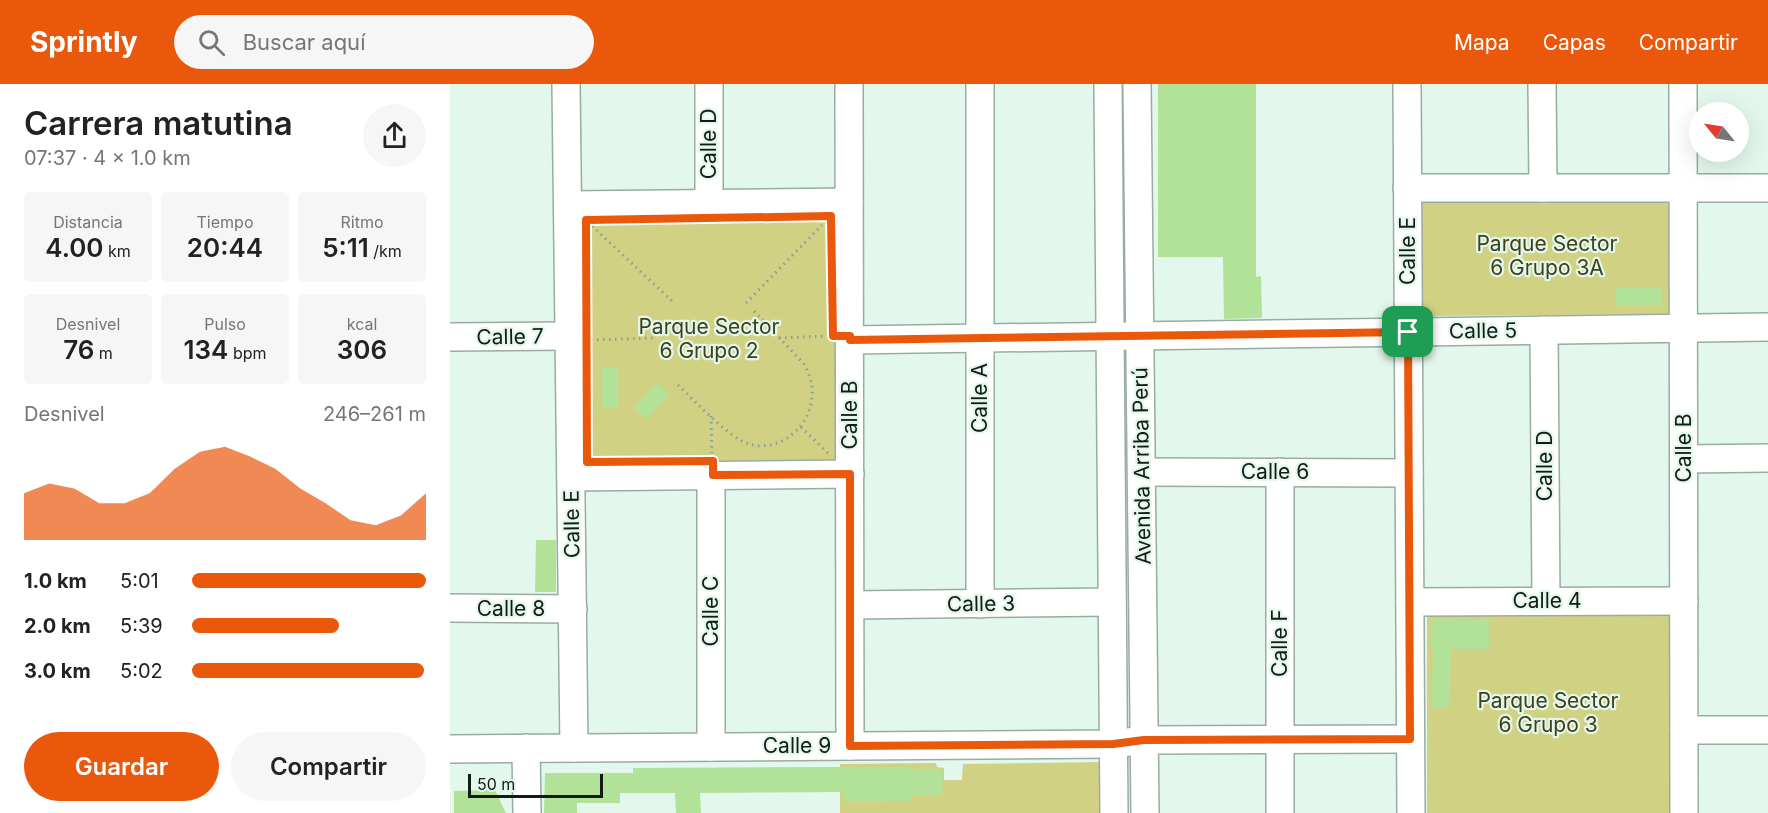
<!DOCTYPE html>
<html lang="es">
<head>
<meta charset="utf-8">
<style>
  body { margin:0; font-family:Inter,sans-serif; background:#f6f6f6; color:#222; height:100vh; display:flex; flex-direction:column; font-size:22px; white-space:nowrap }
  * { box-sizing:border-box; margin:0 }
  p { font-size:20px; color:#767676 }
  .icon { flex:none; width:33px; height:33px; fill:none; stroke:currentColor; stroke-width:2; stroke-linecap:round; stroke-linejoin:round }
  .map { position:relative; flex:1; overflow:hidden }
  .side { display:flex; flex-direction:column; background:#fff; width:450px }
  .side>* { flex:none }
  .needle { width:39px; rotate:300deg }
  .controls { position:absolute; left:1239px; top:18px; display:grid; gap:12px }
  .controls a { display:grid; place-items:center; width:60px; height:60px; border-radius:50%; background:#fff; box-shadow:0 6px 24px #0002; font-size:30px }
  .scale { position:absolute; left:18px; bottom:15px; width:135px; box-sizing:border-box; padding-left:6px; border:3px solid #141b17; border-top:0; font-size:16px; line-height:21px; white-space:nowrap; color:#141b17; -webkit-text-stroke:4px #e3f8ec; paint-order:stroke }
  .pin { position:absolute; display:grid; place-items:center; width:51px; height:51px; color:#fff; margin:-26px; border-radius:12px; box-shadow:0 3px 9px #0006 }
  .round { display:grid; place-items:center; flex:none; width:63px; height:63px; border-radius:32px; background:#f6f6f6 }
  .summary { display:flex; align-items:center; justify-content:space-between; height:102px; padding:0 24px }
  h1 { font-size:33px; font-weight:600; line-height:45px }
  .stats { display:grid; grid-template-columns:repeat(3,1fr); gap:9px; height:102px; padding:6px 24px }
  .stats div { display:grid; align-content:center; border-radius:6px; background:#f6f6f6; text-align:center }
  .stats b { font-size:26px; font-weight:600 }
  .stats small { font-size:16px; font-weight:400 }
  .stats p { font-size:16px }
  .chart { height:168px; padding:12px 24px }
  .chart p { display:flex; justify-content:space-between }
  .chart svg { width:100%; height:108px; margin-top:6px; fill:#ea580c; opacity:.7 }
  .button { display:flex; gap:12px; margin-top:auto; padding:12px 24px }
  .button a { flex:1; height:69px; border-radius:36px; background:#ea580c; color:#fff; font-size:24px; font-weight:600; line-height:69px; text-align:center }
  .button a+a { background:#f6f6f6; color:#222 }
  ul { padding:0 24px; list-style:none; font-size:20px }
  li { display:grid; grid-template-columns:96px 72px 1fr; align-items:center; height:45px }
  li i { height:15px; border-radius:8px; background:#ea580c }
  header { display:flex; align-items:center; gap:36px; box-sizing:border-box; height:84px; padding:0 30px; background:#ea580c; color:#fff }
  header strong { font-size:28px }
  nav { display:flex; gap:33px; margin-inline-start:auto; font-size:21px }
  .search { width:420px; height:54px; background:#f6f6f6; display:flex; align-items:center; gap:15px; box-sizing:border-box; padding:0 21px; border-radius:33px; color:#767676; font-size:22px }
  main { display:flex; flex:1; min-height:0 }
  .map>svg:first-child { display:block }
</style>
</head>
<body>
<header>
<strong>Sprintly</strong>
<div class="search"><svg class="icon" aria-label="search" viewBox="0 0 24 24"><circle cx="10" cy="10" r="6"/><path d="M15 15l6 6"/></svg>Buscar aquí</div>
<nav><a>Mapa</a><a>Capas</a><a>Compartir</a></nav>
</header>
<main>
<section class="side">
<div class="summary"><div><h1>Carrera matutina</h1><p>07:37 · 4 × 1.0 km</p></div><a class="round"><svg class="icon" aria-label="share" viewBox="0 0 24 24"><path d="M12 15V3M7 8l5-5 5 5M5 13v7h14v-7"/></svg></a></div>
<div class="stats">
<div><p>Distancia</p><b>4.00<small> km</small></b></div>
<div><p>Tiempo</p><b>20:44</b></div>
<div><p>Ritmo</p><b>5:11<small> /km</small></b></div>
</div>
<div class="stats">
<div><p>Desnivel</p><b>76<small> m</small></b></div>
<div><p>Pulso</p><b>134<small> bpm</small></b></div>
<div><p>kcal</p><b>306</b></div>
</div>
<div class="chart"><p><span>Desnivel</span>246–261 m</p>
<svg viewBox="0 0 160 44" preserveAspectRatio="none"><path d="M0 44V25L10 21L20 23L30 29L40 29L50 25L60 15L70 8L80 6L90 10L100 15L110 23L120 29L130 36L140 38L150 34L160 25V44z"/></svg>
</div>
<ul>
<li><b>1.0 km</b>5:01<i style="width:100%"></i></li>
<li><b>2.0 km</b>5:39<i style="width:63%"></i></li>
<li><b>3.0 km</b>5:02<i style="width:99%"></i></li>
</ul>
<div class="button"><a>Guardar</a><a>Compartir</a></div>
</section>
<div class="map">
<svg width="1318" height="729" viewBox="0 0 1318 729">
  <rect width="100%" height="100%" fill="#e3f8ec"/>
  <g fill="#d1d184">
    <polygon points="1222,112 1222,230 971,232 971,115"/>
    <polygon points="385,129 388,378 134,383 132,133"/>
    <polygon points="1219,528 1219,729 977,729 977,529"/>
    <polygon points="654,678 654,729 390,729 390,680 486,679 487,683 494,684 494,696 512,696 513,680"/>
  </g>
  <g fill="#b2e198">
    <polygon points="708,0 806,0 806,193 811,192 812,234 774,235 773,173 708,173"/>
    <rect x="1165" y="203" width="47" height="19"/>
    <polygon points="152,283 168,284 168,324 152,324"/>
    <polygon points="207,299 219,310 197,335 184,324"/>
    <polygon points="86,456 106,456 106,508 85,508"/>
    <polygon points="981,535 1039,535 1039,565 1001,565 999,624 981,624 983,565 981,565"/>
    <polygon points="384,683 462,683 462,685 493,685 492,711 462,711 462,717 393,718 393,708 250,709 251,729 226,729 225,709 170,709 170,719 127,719 127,729 94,729 95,689 183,689 183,684"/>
    <polygon points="45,706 56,729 4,729 4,707"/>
  </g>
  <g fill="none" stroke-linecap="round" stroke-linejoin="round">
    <defs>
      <g id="minor">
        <polyline points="116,0 124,664"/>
        <polyline points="259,0 259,120"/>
        <polyline points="399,0 400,662"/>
        <polyline points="530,0 530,520"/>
        <polyline points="658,0 664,729"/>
        <polyline points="687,0 695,729"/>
        <polyline points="957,0 961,729"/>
        <polyline points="1092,0 1093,104"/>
        <polyline points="1233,0 1234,729"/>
        <polyline points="957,104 1318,104"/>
        <polyline points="118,121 399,118"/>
        <polyline points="1094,246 1096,517"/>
        <polyline points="0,253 119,252"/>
        <polyline points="400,256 1318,243"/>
        <polyline points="1234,375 1318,374"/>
        <polyline points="692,388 959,389"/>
        <polyline points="830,388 830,729"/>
        <polyline points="261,392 261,663"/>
        <polyline points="121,393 400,390"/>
        <polyline points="960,518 1234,517"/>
        <polyline points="400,521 662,518"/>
        <polyline points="0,524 123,525"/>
        <polyline points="1234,646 1318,646"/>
        <polyline points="76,664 77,729"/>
        <polyline points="0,665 663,660 694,656 960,655"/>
      </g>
    </defs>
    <use href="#minor" stroke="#98aca1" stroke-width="30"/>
    <g stroke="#8d9c94" stroke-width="3" stroke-dasharray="1.5 4.5" stroke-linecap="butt">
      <polyline points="142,142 224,219"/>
      <polyline points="296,219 372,141"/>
      <polyline points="329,254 378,252"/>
      <polyline points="141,256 206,254"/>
      <path d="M228 301C244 316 280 355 299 360 309 363 320 362 330 358 361 343 371 309 354 280L303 226"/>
      <polyline points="261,332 262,369"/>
      <polyline points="351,343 378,369"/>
    </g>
    <use href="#minor" stroke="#fff" stroke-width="27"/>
  </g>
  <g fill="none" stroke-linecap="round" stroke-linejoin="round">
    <defs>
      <polygon id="route" points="381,132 383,252 400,252 400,256 958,248 960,655 694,656 663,660 400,662 400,390 263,391 263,377 137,378 136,136"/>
    </defs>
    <use href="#route" stroke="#fff" stroke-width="12"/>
    <use href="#route" stroke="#ea580c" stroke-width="8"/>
  </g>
  <g text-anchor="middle" stroke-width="4.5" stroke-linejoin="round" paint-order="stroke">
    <g font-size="21" fill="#141b17" stroke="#e3f8ec">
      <text transform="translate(259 60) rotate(-90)" y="7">Calle D</text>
      <text transform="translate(958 167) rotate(-90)" y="7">Calle E</text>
      <text transform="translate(1033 247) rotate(-1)" y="7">Calle 5</text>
      <text transform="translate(60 253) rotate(-1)" y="7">Calle 7</text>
      <text transform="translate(530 314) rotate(-90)" y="7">Calle A</text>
      <text transform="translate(400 331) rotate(-90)" y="7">Calle B</text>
      <text transform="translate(1234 364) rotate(-90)" y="7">Calle B</text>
      <text transform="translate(692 382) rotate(-91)" y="7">Avenida Arriba Perú</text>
      <text transform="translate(1095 382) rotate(-90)" y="7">Calle D</text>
      <text x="825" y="395">Calle 6</text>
      <text transform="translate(122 440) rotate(-91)" y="7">Calle E</text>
      <text x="1097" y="524">Calle 4</text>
      <text transform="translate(531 520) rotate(-1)" y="7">Calle 3</text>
      <text x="61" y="532">Calle 8</text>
      <text transform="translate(261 527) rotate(-90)" y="7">Calle C</text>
      <text transform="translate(830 559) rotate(-90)" y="7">Calle F</text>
      <text x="347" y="669">Calle 9</text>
    </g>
    <g font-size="21" fill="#41401b" stroke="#e3f8ec">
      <text x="1097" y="167">Parque Sector<tspan x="1097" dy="24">6 Grupo 3A</tspan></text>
      <text x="259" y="250">Parque Sector<tspan x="259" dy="24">6 Grupo 2</tspan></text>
      <text x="1098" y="624">Parque Sector<tspan x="1098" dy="24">6 Grupo 3</tspan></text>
    </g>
  </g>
</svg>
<div class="controls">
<a><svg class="needle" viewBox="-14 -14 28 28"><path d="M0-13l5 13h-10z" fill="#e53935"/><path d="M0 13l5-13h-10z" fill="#767676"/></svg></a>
</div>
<div class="scale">50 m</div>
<div class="pin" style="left:958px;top:248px;background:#1e9e55"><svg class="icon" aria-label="arrive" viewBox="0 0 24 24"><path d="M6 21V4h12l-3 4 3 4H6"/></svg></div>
</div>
</main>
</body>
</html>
